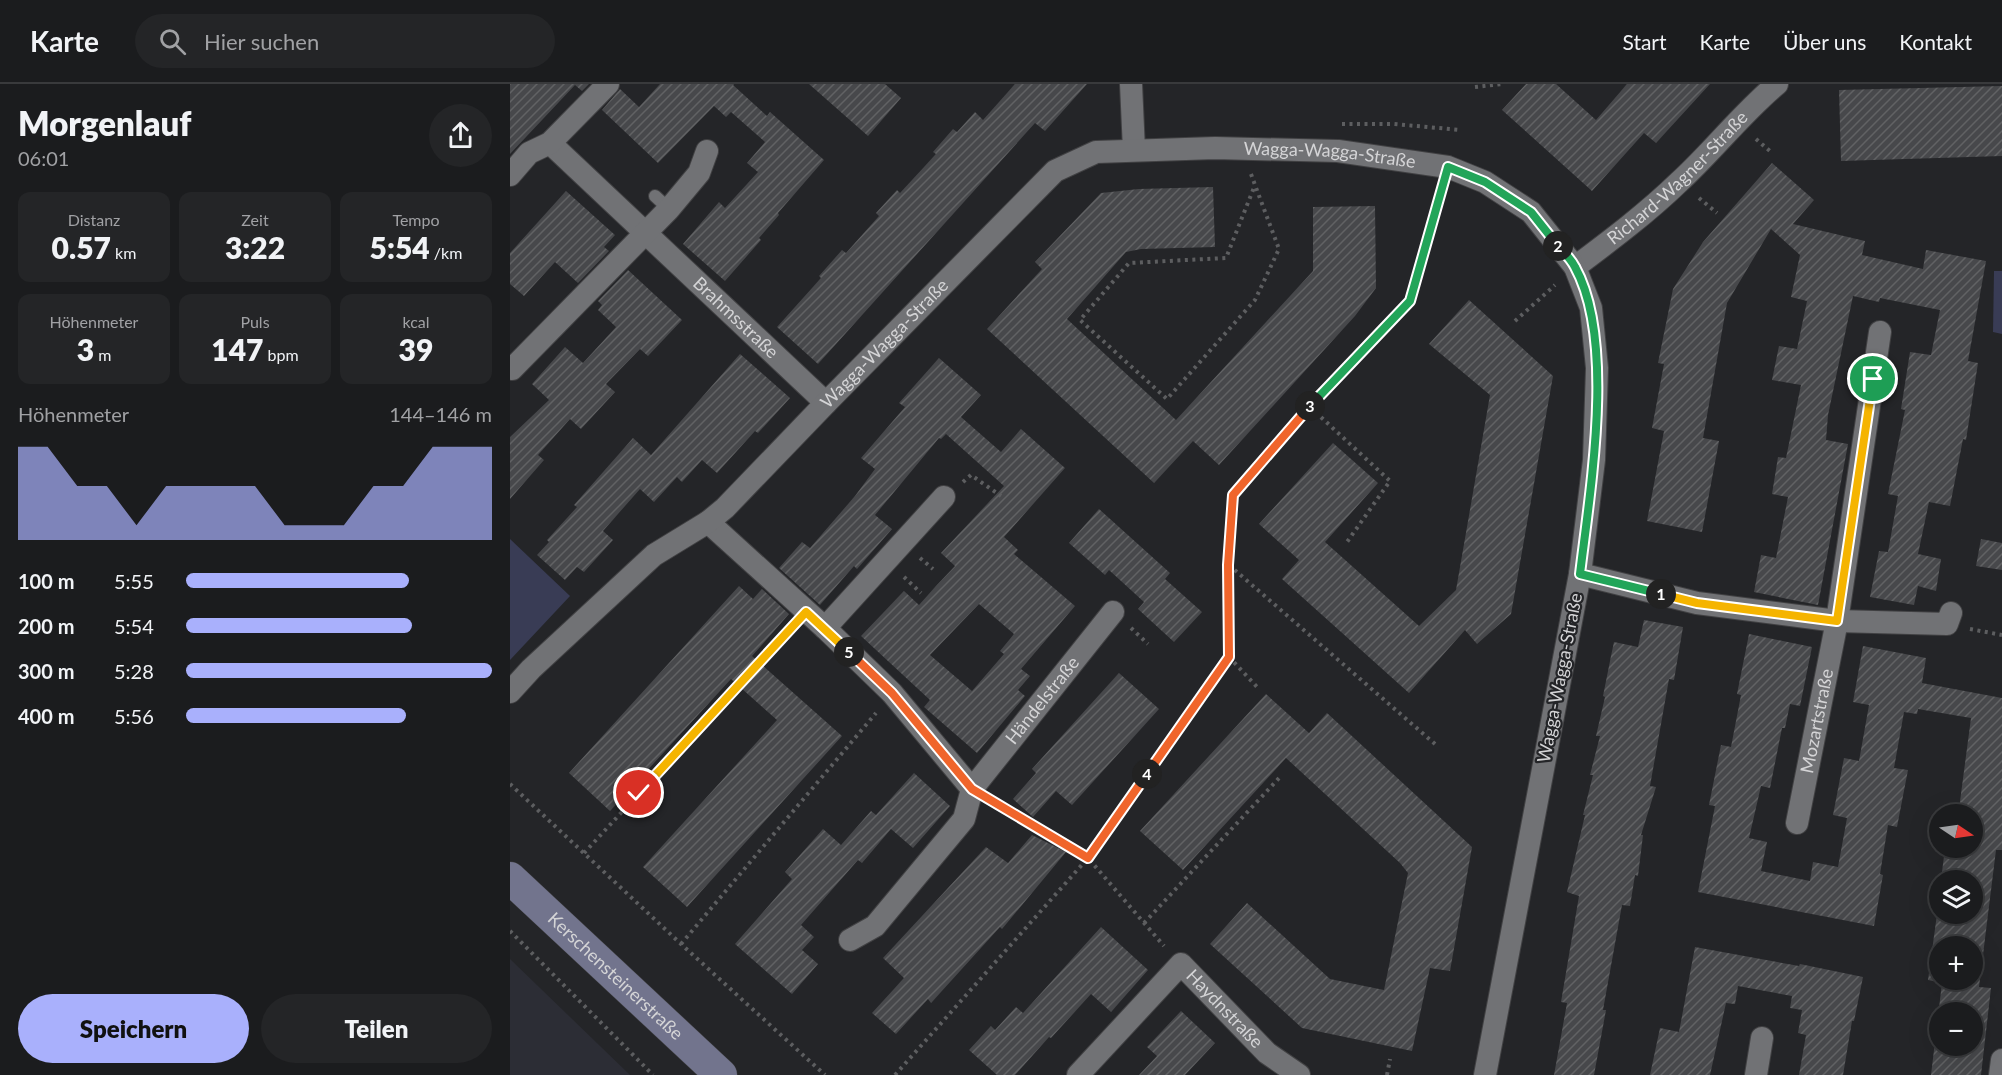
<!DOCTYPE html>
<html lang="de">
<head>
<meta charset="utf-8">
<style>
  body { margin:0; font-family:Lato,sans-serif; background:#242527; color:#f1f3f6; height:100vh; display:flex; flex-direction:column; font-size:22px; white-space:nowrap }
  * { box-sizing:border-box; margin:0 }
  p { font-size:20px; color:#a0a1a4 }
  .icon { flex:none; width:33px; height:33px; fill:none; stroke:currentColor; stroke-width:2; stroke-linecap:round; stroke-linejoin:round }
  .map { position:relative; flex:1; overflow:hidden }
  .sheet { display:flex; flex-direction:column; background:#1b1c1e; width:510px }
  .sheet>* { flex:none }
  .needle { width:39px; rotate:103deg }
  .fabs { position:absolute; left:1419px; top:720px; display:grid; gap:12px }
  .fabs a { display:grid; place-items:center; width:54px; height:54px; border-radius:50%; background:#1b1c1e; box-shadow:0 6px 24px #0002,0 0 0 2px #393a3c; font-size:30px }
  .pin { position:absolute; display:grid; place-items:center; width:51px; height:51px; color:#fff; margin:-26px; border:3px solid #fff; border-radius:50%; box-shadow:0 2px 6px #0007 }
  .km { position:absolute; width:30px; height:30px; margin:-15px; border-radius:50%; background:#222; color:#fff; font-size:16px; line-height:30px; text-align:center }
  .round { display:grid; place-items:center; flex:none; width:63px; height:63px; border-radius:32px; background:#242527 }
  .summary { display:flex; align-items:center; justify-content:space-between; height:102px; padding:0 18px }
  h1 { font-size:33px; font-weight:800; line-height:45px }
  .stats { display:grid; grid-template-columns:repeat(3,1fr); gap:9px; height:102px; padding:6px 18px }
  .stats div { display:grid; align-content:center; border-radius:12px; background:#242527; text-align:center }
  .stats b { font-size:30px; font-weight:800 }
  .stats small { font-size:16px; font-weight:400 }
  .stats p { font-size:16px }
  .chart { height:168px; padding:12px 18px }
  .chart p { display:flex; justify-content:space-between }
  .chart svg { width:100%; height:108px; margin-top:6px; fill:#a9b0fc; opacity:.7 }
  .cta { display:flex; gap:12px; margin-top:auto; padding:12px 18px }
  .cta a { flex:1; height:69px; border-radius:36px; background:#a9b0fc; color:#111; font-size:24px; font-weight:800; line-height:69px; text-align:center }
  .cta a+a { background:#242527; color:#f1f3f6 }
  ul { padding:0 18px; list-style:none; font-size:20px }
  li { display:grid; grid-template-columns:96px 72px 1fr; align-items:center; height:45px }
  li i { height:15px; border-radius:8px; background:#a9b0fc }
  header { display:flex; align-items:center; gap:36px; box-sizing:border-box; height:84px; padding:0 30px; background:#1b1c1e; border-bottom:2px solid #393a3c }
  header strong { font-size:28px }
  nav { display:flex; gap:33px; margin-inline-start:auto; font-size:21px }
  .search { width:420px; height:54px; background:#242527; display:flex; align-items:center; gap:15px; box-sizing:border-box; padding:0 21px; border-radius:33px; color:#a0a1a4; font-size:22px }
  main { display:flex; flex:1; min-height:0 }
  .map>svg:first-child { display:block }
</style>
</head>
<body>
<header>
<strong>Karte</strong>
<div class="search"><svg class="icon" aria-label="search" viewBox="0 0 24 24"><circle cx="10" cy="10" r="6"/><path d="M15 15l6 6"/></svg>Hier suchen</div>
<nav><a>Start</a><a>Karte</a><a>Über uns</a><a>Kontakt</a></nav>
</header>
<main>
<section class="sheet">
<div class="summary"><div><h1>Morgenlauf</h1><p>06:01</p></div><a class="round"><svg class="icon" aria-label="share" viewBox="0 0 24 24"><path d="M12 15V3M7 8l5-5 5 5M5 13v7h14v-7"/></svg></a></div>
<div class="stats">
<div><p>Distanz</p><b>0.57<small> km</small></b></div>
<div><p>Zeit</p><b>3:22</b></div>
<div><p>Tempo</p><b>5:54<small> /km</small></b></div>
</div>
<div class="stats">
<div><p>Höhenmeter</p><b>3<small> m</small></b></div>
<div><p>Puls</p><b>147<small> bpm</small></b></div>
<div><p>kcal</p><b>39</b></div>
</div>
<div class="chart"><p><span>Höhenmeter</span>144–146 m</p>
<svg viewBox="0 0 160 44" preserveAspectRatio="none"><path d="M0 44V6L10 6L20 22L30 22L40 38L50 22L60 22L70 22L80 22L90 38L100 38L110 38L120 22L130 22L140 6L150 6L160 6V44z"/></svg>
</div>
<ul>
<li><b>100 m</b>5:55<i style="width:73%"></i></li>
<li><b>200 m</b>5:54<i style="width:74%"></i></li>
<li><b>300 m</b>5:28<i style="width:100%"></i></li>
<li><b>400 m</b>5:56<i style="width:72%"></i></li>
</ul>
<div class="cta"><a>Speichern</a><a>Teilen</a></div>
</section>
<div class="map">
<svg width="1492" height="991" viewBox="0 0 1492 991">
  <defs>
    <pattern id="building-hatch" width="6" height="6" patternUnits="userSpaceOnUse" patternTransform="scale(1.5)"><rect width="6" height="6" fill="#47484b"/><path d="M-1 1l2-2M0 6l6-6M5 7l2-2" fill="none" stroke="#616264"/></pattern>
  </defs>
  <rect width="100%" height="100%" fill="#242528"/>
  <polygon fill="#2c2d35" points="0,875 120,991 0,991"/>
  <g fill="#393c55">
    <polygon points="1484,187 1492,187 1492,250 1483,248"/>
    <polygon points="0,455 60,512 0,576"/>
  </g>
  <g fill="url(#building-hatch)" fill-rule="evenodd">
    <polygon points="0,0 79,0 72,7 65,1 0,70"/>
    <polygon points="150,0 224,0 223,1 257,32 260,28 314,76 268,129 269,131 249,154 251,156 215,197 173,160 209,118 215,124 248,88 237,79 255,58 221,28 216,33 204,22 148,79 92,26 110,5 129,23"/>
    <polygon points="299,0 375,0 391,14 358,52"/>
    <polygon points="505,0 577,0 535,47 525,39 308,280 267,243 311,194 309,192 332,166 336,169 369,132 366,129 387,106 390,109 426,70 423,68 443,45 447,48 465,28 473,36"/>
    <polygon points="1016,0 1046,0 1086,36 1117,0 1200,0 1146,59 1134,49 1082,107 992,26"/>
    <polygon points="1492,2 1492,72 1331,77 1329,6"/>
    <polygon points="1262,79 1304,116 1283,140 1355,157 1352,171 1413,185 1416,166 1476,177 1458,277 1468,279 1456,356 1453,355 1440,422 1419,418 1408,470 1431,475 1426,507 1408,502 1404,521 1360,513 1369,467 1378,468 1388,412 1378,410 1395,326 1391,325 1400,268 1421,271 1430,226 1370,214 1369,218 1343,212 1318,331 1316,356 1338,360 1308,521 1244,508 1251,471 1266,474 1278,413 1262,410 1268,373 1276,374 1291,301 1262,296 1269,262 1287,265 1297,217 1281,213 1290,171 1261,145 1217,219 1193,354 1209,357 1192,448 1137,437 1154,347 1142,344 1154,280 1148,279 1163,205 1193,158"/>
    <polygon points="703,103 705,163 631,165 616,168 557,235 666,336 803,187 803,123 865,122 866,204 845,232 709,381 683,357 644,399 477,245 532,185 525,178 591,109 629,105"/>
    <polygon points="56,107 105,151 94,163 99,167 68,199 45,178 14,212 0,200 0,169"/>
    <polygon points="118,186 172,236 138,272 130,265 96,300 105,308 71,345 60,335 28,371 34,376 0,415 0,353 39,316 22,300 55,263 73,279 106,243 88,226 92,221 88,217"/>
    <polygon points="959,216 1043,292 1001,530 967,560 955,546 899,609 772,495 789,476 749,440 823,359 868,399 815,458 909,542 946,506 980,311 919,260"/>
    <polygon points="230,270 280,314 248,349 245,347 207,389 192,376 172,398 167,393 144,418 130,405 93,447 103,456 74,488 67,483 55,496 27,471 39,458 37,456 67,423 64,421 123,354 141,371"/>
    <path d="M429 274 471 311 451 333 491 368 511 345 555 384 494 453 508 466 504 470 565 522 511 585 520 592 508 606 515 612 467 669 414 623 420 616 351 552 394 507 409 521 426 502 445 482 431 469 494 402 436 350 431 355 429 354 365 431 382 445 347 485 344 482 310 521 269 484 292 458 300 464 345 412 365 385 351 374 395 323 389 319ZM469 520 504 550 490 567 494 570 462 607 420 571Z"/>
    <polygon points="589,425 660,489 655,495 692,528 664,558 628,525 634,518 599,486 595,491 559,459"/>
    <polygon points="1471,455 1492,459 1492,486 1466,482"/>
    <polygon points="229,502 243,515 252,505 279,530 242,572 332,652 177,823 133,783 267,636 221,595 100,727 59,689"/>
    <polygon points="1134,536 1173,543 1164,596 1159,595 1140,702 1146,703 1131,751 1133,751 1128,792 1125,791 1120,822 1112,821 1093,926 1096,926 1084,991 1044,991 1057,919 1051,918 1069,812 1057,808 1075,731 1073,731 1083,691 1080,691 1090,652 1086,652 1095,613 1093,612 1101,572 1104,558 1128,563"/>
    <path d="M1239 550 1302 563 1290 622 1280 620 1275 644H1272L1260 704 1251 702 1239 754 1257 758 1251 787 1300 797 1303 778 1328 783 1337 734 1323 731 1334 674 1349 677 1359 621 1343 618 1353 562 1416 574 1412 599 1492 614V766H1486L1469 903 1481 904 1471 991H1421L1432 899 1418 896 1430 808V830H1462V796H1431L1435 764H1462V730H1439L1440 724 1449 725 1461 634 1408 625 1407 630 1394 628 1384 684 1398 686 1387 743 1378 741 1370 790 1373 791 1364 842 1188 808 1205 722 1199 721 1211 661 1221 663 1231 611 1227 610ZM1430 862H1462V896H1430ZM1430 928H1462V962H1430Z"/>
    <polygon points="609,589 649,625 562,721 546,707 523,733 503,715 526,689 522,685"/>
    <polygon points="756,610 799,649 817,629 962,763 940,887 920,884 902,967 792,944 700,860 737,819 820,895 874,906 898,789 890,779 776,674 673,786 630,747"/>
    <polygon points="404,689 440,722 403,764 381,745 352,779 348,776 291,841 304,853 292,866 308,880 282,910 225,860 282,795 275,788 313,745 331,761 361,727 366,731"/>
    <polygon points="522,751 556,768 492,845 490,843 421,919 418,915 386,950 362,929 394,894 373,874 476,763 498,779"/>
    <polygon points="591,843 638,886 601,928 581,910 541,954 539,953 505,991 487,991 459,966 481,942 485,946 506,923 513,929"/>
    <polygon points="1185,863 1289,882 1290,880 1353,893 1344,937 1342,937 1333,991 1289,991 1296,951 1288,949 1292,926 1280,924 1282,912 1228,902 1225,920 1216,919 1200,991 1140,991 1150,944 1169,948"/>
    <polygon points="671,927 705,959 675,991 629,991 647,972 637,963"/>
  </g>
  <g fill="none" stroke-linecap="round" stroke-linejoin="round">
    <defs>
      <polyline id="lane" points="145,112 159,125"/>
      <g id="street">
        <polyline points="621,0 624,66"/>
        <path id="s1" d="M40 59 316 319"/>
        <polyline points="0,91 19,69 40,59 98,0"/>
        <path id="s2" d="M1065 183C1101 156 1137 129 1169 98 1203 67 1231 30 1267 0"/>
        <polyline points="2,285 159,125 189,89 197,67"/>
        <polyline points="198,438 315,544 382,609 462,705"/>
        <polyline points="1070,490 1187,519 1327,537 1437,540 1441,529"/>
        <polyline points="315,544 434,413"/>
        <path id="s3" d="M0 608 21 585 144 471 198 438 215 424 316 319 545 87 586 68 705 64 828 67 938 83 975 98 1021 128 1065 183 1081 224 1087 284 1084 376 1070 490 975 991"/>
        <path id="s4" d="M1287 739 1327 537 1370 248"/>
        <path id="s5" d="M340 856 365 842 454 735 462 705 603 528"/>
        <path id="s6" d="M568 991 671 880 757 969 789 991"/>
        <polyline points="1246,991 1252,954"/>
        <polyline points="1490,991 1492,976"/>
      </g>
      <g id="secondary">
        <path id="s7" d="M0 794 211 991"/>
      </g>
    </defs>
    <use href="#lane" stroke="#414143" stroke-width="14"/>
    <use href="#street" stroke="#414143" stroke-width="24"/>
    <use href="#secondary" stroke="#414143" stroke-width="33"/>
    <g stroke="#5d5e60" stroke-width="4" stroke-dasharray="3 4.5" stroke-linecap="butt">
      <polyline points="965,3 992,0"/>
      <polyline points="832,40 884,40 951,46"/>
      <polyline points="1246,55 1261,68"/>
      <polyline points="741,90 745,101 769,165 745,216 657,315 570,236 619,179 716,174 745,101"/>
      <polyline points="1189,114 1207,129"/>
      <polyline points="1005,237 1045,201"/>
      <polyline points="800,323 880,397 837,458"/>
      <polyline points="453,398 461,391 491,412"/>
      <polyline points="410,474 423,485"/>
      <polyline points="719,481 925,660"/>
      <polyline points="394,493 411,509"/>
      <polyline points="621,544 638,560"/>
      <polyline points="1460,545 1492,551"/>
      <polyline points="719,573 748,604"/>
      <polyline points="0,700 171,860 315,991"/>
      <polyline points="484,717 578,774 654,862"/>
      <polyline points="74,769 281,545"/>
      <polyline points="634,839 770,693"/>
      <polyline points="0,847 143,991"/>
      <polyline points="171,860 366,629"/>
      <polyline points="385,991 578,774 719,573 718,481 723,411 800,323 900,217 931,107"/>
      <polyline points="877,991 880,975"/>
    </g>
    <use href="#lane" stroke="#717275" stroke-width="12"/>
    <use href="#street" stroke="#717275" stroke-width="22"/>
    <use href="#secondary" stroke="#72748d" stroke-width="32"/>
  </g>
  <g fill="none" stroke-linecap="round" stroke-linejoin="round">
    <defs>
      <polyline id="split-1" points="1151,510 1187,519 1327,537 1363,295"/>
      <path id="split-2" d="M1048 162C1054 168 1061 175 1065 183 1106 257 1080 407 1070 490L1151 510"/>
      <polyline id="split-3" points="800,322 900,217 938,83 975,98 1021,128 1048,162"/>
      <polyline id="split-4" points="637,690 719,573 718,481 723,411 800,322"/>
      <polyline id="split-5" points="339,568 382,609 462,705 578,774 637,690"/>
      <polyline id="split-6" points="129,709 296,528 339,568"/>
    </defs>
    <use href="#split-1" stroke="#fff" stroke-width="12"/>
    <use href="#split-2" stroke="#fff" stroke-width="12"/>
    <use href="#split-3" stroke="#fff" stroke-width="12"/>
    <use href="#split-4" stroke="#fff" stroke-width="12"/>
    <use href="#split-5" stroke="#fff" stroke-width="12"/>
    <use href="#split-6" stroke="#fff" stroke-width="12"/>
    <use href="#split-1" stroke="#f5b400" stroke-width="8"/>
    <use href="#split-2" stroke="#22a559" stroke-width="8"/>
    <use href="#split-3" stroke="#22a559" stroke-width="8"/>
    <use href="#split-4" stroke="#f0652b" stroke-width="8"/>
    <use href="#split-5" stroke="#f0652b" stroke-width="8"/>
    <use href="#split-6" stroke="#f5b400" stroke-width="8"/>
  </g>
  <g text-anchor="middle" stroke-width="4.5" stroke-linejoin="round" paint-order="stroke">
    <g font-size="18" fill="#d4d4d6" stroke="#242528">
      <text dy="6" stroke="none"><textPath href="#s3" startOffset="1035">Wagga-Wagga-Straße</textPath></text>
      <text dy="6" stroke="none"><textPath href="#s2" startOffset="136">Richard-Wagner-Straße</textPath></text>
      <text dy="6" stroke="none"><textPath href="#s1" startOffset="255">Brahmsstraße</textPath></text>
      <text dy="6" stroke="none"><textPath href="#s3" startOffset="513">Wagga-Wagga-Straße</textPath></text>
      <text transform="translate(1050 594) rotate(-79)" y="6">Wagga-Wagga-Straße</text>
      <text dy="6" stroke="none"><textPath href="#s5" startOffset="312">Händelstraße</textPath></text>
      <text dy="6" stroke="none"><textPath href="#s4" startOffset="104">Mozartstraße</textPath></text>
      <text dy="6" stroke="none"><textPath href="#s7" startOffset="144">Kerschensteinerstraße</textPath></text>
      <text dy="6" stroke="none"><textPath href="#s6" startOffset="214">Haydnstraße</textPath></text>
    </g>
  </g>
</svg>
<div class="fabs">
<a><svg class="needle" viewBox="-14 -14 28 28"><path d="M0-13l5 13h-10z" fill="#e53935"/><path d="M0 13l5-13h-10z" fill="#a0a1a4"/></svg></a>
<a><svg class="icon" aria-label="layers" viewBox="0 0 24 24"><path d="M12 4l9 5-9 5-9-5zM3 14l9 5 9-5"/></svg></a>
<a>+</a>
<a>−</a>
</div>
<div class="pin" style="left:1363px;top:295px;background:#1e9e55"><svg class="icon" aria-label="arrive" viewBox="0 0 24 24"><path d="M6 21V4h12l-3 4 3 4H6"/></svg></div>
<div class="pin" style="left:129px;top:709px;background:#d93025"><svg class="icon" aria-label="check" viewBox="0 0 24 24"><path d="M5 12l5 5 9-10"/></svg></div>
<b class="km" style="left:1151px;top:510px">1</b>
<b class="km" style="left:1048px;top:162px">2</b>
<b class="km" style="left:800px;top:322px">3</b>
<b class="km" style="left:637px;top:690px">4</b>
<b class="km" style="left:339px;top:568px">5</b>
</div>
</main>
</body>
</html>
